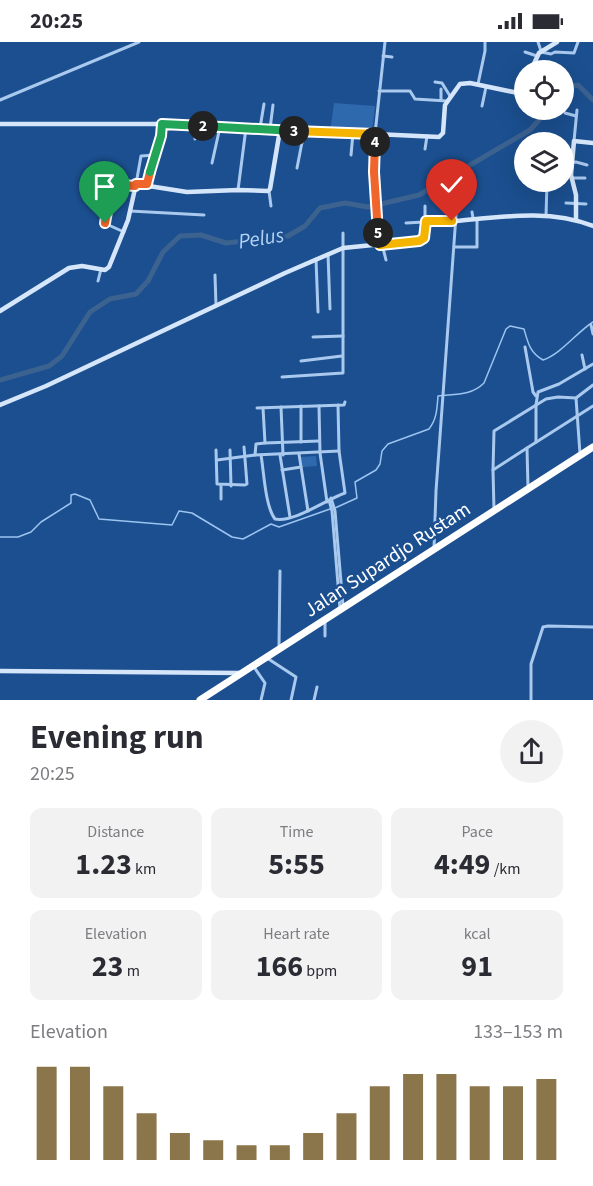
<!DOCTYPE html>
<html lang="en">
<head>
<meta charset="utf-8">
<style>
  body { margin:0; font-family:"Source Sans 3",sans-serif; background:#f2f2f3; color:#2b2b33; height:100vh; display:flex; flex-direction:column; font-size:22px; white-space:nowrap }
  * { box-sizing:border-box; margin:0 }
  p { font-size:20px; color:#7c7c81 }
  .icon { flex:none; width:33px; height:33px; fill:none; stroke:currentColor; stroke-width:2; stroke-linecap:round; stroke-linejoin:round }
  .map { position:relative; height:658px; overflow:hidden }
  .sheet { display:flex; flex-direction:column; background:#fff; flex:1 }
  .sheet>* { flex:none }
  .tools { position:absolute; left:514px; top:18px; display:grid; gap:12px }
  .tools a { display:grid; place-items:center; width:60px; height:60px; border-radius:50%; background:#fff; box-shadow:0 6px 24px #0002; font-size:30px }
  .pin { position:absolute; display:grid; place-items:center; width:51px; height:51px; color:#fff; margin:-62px -26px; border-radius:50% 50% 50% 0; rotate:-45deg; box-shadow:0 0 6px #0007 }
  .pin .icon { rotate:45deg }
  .km { position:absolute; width:30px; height:30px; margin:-15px; border-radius:50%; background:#222; color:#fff; font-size:16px; line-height:30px; text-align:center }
  .round { display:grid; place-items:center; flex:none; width:63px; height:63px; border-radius:32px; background:#f2f2f3 }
  .head { display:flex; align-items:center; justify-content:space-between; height:102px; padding:0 30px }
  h1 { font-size:33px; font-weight:700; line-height:45px }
  .stats { display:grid; grid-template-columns:repeat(3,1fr); gap:9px; height:102px; padding:6px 30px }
  .stats div { display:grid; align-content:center; border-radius:12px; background:#f2f2f3; text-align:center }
  .stats b { font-size:30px; font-weight:700 }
  .stats small { font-size:16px; font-weight:400 }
  .stats p { font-size:16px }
  .chart { height:168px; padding:12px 30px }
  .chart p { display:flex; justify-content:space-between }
  .chart svg { width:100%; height:108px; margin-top:6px; stroke:#8a764a; stroke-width:6 }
  .status { display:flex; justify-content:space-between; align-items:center; height:42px; padding:0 30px; background:#fff; direction:ltr }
  .status svg { height:16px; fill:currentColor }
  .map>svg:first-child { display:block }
</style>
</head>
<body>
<div class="status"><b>20:25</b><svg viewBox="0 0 49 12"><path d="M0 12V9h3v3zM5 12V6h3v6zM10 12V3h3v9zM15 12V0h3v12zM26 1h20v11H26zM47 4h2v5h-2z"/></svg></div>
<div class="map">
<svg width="593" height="658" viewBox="0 0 593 658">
  <rect width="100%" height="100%" fill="#1b4f8f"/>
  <g fill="#2e69ad">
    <polygon points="334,61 375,64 372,91 330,90"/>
    <polygon points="316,414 317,424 303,425 301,415"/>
  </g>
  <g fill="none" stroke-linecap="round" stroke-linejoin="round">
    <g stroke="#9cc4f0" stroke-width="1.5">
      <path d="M335 466 357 456 355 440 376 428 380 422 382 409 388 402 429 387C437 377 437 366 438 354 455 352 471 354 484 341L506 287 510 284 524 287C528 301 530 311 543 318 561 312 577 290 593 280"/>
      <polyline points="0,495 18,495 31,490 41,480 71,461 71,453 75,452 90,458 99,477 172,483 179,469 192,471 232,495 243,497 271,482 279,485 330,467"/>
    </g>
    <g stroke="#3c6290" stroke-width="5">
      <polyline points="564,49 568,45 578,43 593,58"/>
      <polyline points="0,338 49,324 62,314 90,270 110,257 136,252 148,239 163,210 180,194 201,193 226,201 288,194 305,184 320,166 345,161 368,165 419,153 530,88 548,68"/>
    </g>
    <g stroke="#a9c9ee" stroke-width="3">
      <polyline points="538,0 541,9"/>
      <polyline points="525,10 537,14"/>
      <polyline points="541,10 551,12 555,10 574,11 578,0"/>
      <polyline points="383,14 392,15"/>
      <polyline points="435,40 442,41 450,54"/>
      <polyline points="478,42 485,9 485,0"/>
      <polyline points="379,49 410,49 415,57 447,59"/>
      <polyline points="0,58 139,0"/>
      <polyline points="441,58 441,47"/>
      <polyline points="482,64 486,45"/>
      <polyline points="565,71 576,74"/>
      <polyline points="260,86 264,62"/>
      <polyline points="270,87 273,63"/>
      <polyline points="375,92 385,0"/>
      <polyline points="195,97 196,83"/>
      <polyline points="574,99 577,68"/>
      <polyline points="425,107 427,94"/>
      <polyline points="351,113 353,91"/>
      <polyline points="212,121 220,85"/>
      <polyline points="564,121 576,120 587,123"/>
      <polyline points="297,126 304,90"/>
      <polyline points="572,136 585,136"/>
      <polyline points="136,142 141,114 155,113"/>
      <polyline points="147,142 163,82"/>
      <polyline points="238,148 246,86"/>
      <polyline points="269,149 271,164"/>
      <polyline points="566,161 586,162"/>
      <polyline points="425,164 425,179"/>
      <polyline points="130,169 204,173"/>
      <polyline points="472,170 473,176"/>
      <polyline points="546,174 547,140"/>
      <polyline points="406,181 424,180"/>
      <polyline points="124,190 104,181 110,146 112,142 135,144"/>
      <polyline points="382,202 386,218"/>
      <polyline points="455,205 477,205 477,177"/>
      <polyline points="328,212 330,267"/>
      <polyline points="316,217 318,270"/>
      <polyline points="215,233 216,264"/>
      <polyline points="98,239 101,227"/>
      <polyline points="591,283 593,292"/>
      <polyline points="313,295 343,294"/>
      <polyline points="525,305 533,350 536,354"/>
      <polyline points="582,313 585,327"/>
      <polyline points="301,319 342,314"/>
      <polyline points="282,335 343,331 343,191"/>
      <polyline points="576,356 580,412"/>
      <polyline points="301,364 301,400"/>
      <polyline points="319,364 320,411 327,460"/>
      <polyline points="281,365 283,413"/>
      <polyline points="257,366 344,363 345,360"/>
      <polyline points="263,366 265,401 256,402 255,413 339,409"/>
      <polyline points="536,400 536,363 538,350 559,342 593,322"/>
      <polyline points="265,401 319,399"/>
      <polyline points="216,408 217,442 245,443 247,442 244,405"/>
      <polyline points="230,408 231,444"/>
      <polyline points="299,412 308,469"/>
      <path d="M261 413C264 430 265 464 275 477 294 481 327 457 345 451L339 409 338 363"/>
      <polyline points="280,413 290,475"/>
      <polyline points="217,418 255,413"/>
      <polyline points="282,428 301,425"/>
      <polyline points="493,428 494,389 546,357 558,355 576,356 593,343"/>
      <polyline points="528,446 527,406 593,364"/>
      <polyline points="331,456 335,469 343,564"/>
      <polyline points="221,457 221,444"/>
      <polyline points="329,458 332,469 340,567"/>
      <polyline points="494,468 493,428 527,406"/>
      <polyline points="434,506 436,449 457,160"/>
      <polyline points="325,594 325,578"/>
      <polyline points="279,604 280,529"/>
      <polyline points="267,616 296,635 291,658"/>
      <polyline points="254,625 265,641 261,658"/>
      <polyline points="314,658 317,645"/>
      <polyline points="531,658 531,622 543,585 548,584 593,585"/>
    </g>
    <g stroke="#d6e6fa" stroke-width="4.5">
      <polyline points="531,28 539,11 557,0"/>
      <polyline points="0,82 175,82 280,88"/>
      <polyline points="576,177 576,153 571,133 574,99 593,101"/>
      <path d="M380 203C371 167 375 128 375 92L439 95 443 91 445 63 460 42 470 41 518 51 522 50 525 43"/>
      <polyline points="0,269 69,226 82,224 105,228 109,225 128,178 136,142 187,150 238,148 268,149 270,147 280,88 375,92"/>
      <path d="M0 363 46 344 285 231 343 206 423 198 425 194 424 180 428 178C437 178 446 180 456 179 501 175 549 167 593 184"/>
      <polyline points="0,629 241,631"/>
    </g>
    <polyline stroke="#fff" stroke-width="7" points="200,658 593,405"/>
  </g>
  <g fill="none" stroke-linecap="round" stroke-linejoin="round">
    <defs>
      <polyline id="split-1" points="105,181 112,142 135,144 136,142 147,142 150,130"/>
      <polyline id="split-2" points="150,130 161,94 162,82 203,84"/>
      <polyline id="split-3" points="203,84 294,89"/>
      <polyline id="split-4" points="294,89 375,92 375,100"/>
      <polyline id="split-5" points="375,100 374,130 378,191"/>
      <polyline id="split-6" points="378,191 380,203 419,199 424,196 426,179 452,179"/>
    </defs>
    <use href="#split-1" stroke="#fff" stroke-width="12"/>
    <use href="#split-2" stroke="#fff" stroke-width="12"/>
    <use href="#split-3" stroke="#fff" stroke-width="12"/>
    <use href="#split-4" stroke="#fff" stroke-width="12"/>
    <use href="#split-5" stroke="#fff" stroke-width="12"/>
    <use href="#split-6" stroke="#fff" stroke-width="12"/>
    <use href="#split-1" stroke="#f0652b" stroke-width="8"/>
    <use href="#split-2" stroke="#22a559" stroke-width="8"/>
    <use href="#split-3" stroke="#22a559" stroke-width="8"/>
    <use href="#split-4" stroke="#f5b400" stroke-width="8"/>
    <use href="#split-5" stroke="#f0652b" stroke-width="8"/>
    <use href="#split-6" stroke="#f5b400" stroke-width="8"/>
  </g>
  <g text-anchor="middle" stroke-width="5" stroke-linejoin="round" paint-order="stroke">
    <g font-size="20" fill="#fff" stroke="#1b4f8f">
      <text transform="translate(387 517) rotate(-33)" y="7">Jalan Supardjo Rustam</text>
    </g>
    <g font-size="21" font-style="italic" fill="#b5d3f5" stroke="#1b4f8f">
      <text transform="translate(261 196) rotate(-9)" y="7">Pelus</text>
    </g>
  </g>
</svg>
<div class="tools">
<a><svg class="icon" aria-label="locate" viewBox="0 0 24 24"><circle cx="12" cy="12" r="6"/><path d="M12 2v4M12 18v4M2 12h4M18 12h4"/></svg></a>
<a><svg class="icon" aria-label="layers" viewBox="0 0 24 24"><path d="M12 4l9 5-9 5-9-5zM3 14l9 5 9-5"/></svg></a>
</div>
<div class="pin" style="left:105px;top:181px;background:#1e9e55"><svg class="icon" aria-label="arrive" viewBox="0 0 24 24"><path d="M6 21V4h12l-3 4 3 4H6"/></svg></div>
<div class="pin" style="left:452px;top:179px;background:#d93025"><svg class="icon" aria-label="check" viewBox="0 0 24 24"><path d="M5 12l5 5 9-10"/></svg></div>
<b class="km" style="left:203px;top:84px">2</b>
<b class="km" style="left:294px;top:89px">3</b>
<b class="km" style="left:375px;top:100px">4</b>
<b class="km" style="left:378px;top:191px">5</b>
</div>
<section class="sheet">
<div class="head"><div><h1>Evening run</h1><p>20:25</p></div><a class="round"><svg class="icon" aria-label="share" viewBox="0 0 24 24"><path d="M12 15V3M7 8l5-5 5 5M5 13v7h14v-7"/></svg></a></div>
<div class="stats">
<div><p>Distance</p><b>1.23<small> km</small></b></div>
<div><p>Time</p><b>5:55</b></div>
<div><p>Pace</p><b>4:49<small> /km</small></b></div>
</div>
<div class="stats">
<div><p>Elevation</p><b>23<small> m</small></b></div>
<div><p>Heart rate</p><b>166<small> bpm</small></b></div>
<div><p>kcal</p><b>91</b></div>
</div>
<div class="chart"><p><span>Elevation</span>133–153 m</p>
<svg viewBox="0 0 160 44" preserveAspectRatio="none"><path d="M5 44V6M15 44V6M25 44V14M35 44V25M45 44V33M55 44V36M65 44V38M75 44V38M85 44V33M95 44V25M105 44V14M115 44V9M125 44V9M135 44V14M145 44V14M155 44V11"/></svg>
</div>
</section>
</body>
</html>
